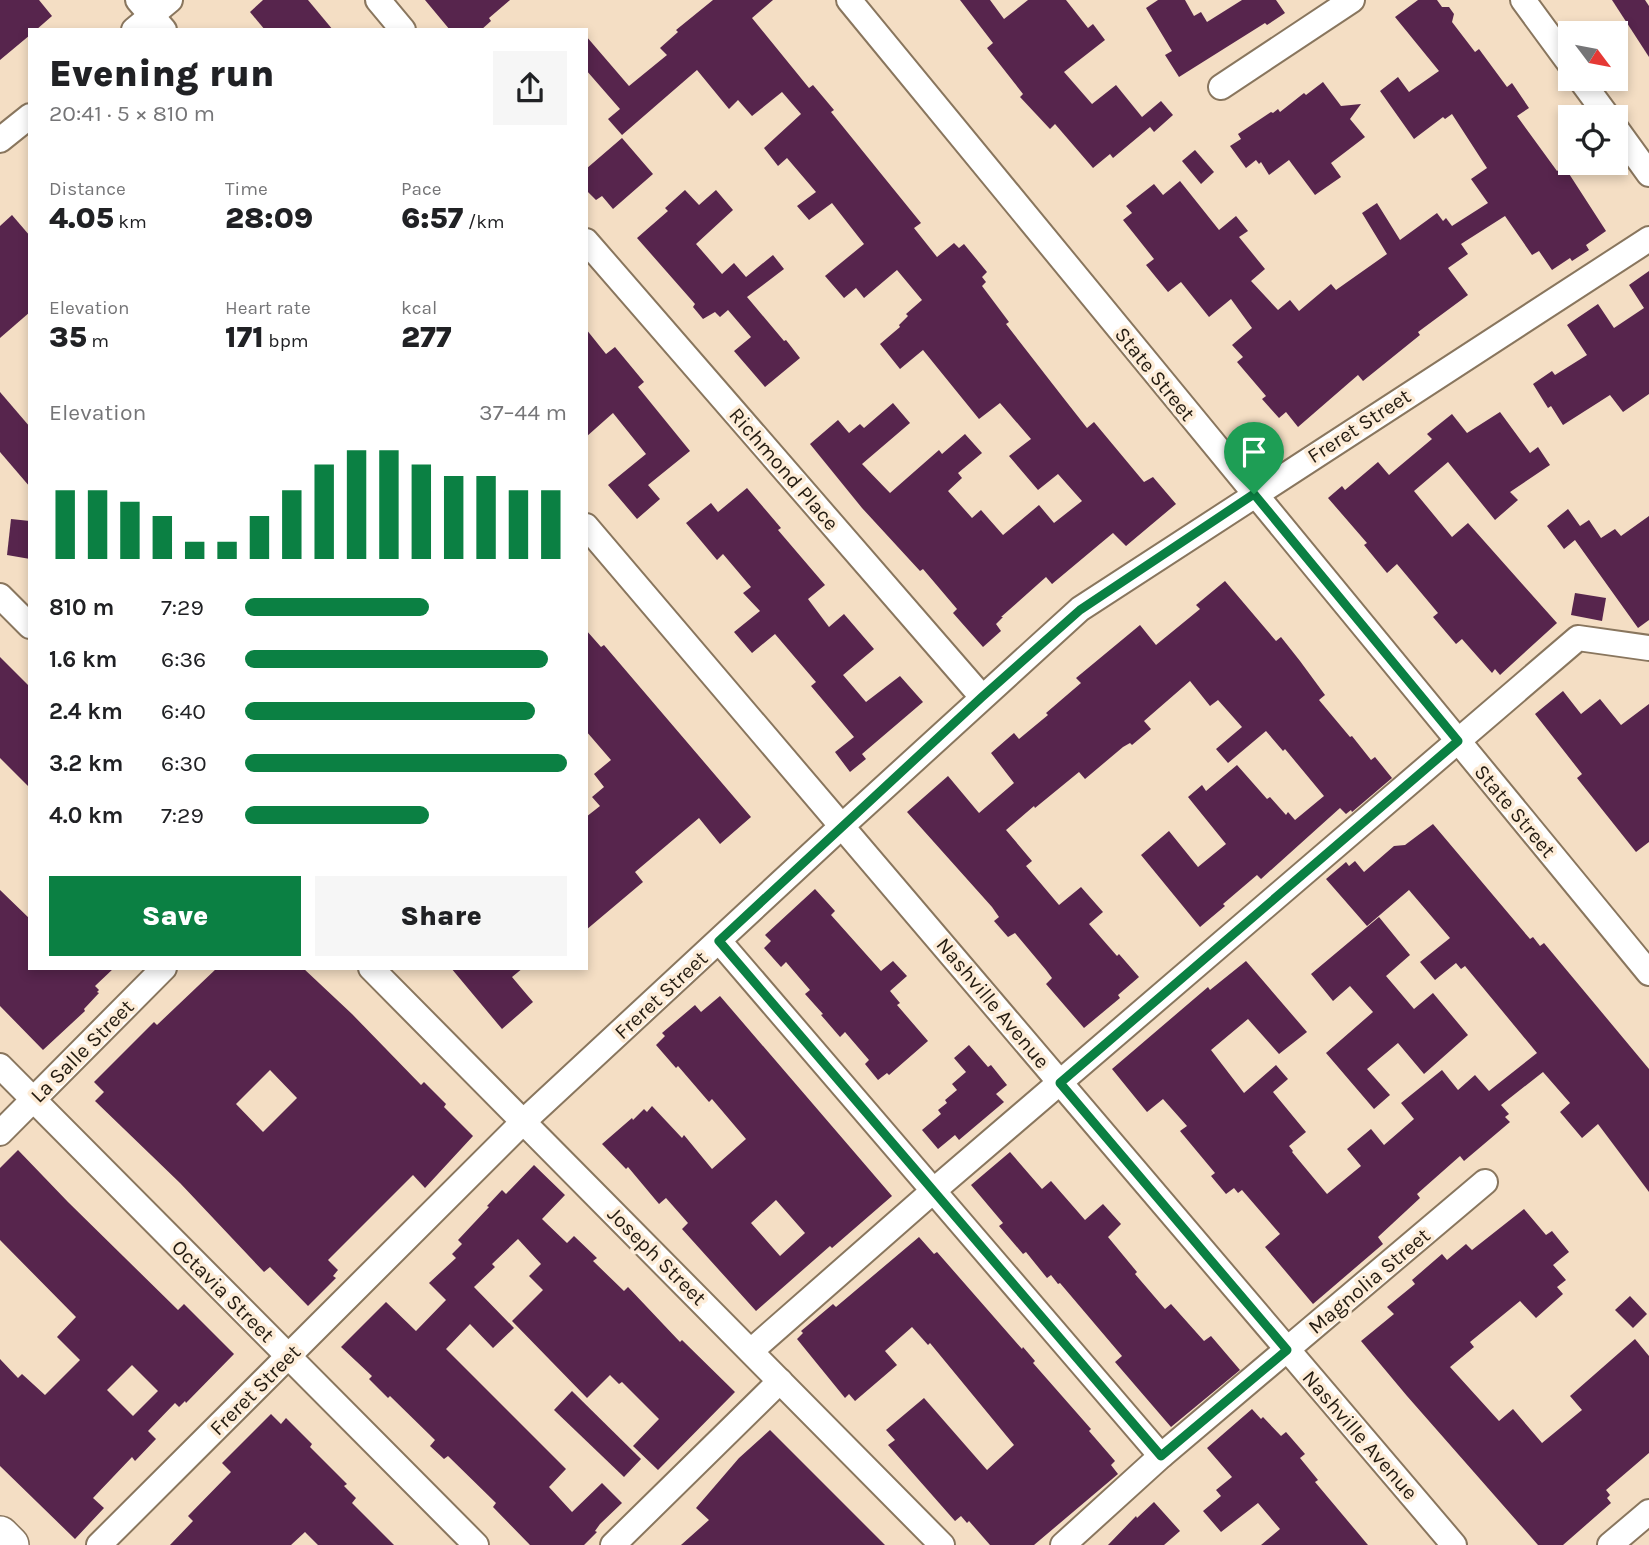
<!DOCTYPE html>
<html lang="en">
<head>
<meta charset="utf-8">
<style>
  body { margin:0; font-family:Karla,sans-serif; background:#f6f6f6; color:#202124; height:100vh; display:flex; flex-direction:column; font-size:26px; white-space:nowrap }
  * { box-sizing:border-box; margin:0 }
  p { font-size:23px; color:#757577 }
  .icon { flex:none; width:38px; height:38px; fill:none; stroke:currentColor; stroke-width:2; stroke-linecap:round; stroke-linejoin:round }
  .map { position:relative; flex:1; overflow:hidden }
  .sheet { position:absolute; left:28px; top:28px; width:560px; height:942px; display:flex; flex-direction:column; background:#fff; border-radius:0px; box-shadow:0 4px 10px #0003 }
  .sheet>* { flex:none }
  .needle { width:46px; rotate:122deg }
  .buttons { position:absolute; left:1558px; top:21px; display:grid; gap:14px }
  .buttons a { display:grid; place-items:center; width:70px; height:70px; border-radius:0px; background:#fff; box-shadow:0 4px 10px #0003; font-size:35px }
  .pin { position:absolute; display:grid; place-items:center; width:60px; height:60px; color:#fff; margin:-72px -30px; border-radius:50% 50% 50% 0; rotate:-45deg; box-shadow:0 0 7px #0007 }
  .pin .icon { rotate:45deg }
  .round { display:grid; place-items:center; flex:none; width:74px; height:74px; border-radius:0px; background:#f6f6f6 }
  .headline { display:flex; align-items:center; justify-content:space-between; height:119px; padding:0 21px }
  h1 { font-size:38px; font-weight:800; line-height:52px }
  .figures { display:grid; grid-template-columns:repeat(3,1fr); gap:10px; height:119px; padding:7px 21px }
  .figures div { display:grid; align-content:center }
  .figures b { font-size:30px; font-weight:800 }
  .figures small { font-size:19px; font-weight:400 }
  .figures p { font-size:19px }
  .chart { height:196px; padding:14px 21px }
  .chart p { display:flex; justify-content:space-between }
  .chart svg { width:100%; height:126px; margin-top:7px; stroke:#0b8043; stroke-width:6 }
  .button { display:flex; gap:14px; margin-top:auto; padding:14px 21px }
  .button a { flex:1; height:80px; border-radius:0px; background:#0b8043; color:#fff; font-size:28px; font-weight:800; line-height:80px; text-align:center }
  .button a+a { background:#f6f6f6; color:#202124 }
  ul { padding:0 21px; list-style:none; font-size:23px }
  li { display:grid; grid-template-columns:112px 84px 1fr; align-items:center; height:52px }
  li i { height:18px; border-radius:9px; background:#0b8043 }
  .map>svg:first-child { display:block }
</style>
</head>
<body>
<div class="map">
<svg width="1649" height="1545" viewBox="0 0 1649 1545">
  <rect width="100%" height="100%" fill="#f4dec4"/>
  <g fill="#57254d" fill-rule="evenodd">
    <polygon points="0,0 39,0 52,16 36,30 30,30 30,35 0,60"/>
    <polygon points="263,0 308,0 333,30 265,30 250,12"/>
    <polygon points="425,0 510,0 489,18 491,21 481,30 450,30"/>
    <polygon points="713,0 773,0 752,18 809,88 813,85 834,110 831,112 921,223 914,228 937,257 954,243 959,248 964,244 987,272 982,277 986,282 982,286 1009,322 1006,324 1065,400 1087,428 1094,422 1144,482 1153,477 1176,504 1126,546 1113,533 1052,584 1046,577 1001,617 1003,617 996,624 1001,631 983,647 953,613 957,609 923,569 920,571 862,508 810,444 838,420 849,433 860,424 864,428 893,403 910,423 862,464 890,493 939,450 942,454 965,434 982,453 958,473 962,478 948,491 972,518 981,510 1003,535 1039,505 1054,523 1082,501 1058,474 1038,490 1009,456 1031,439 1000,403 979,419 923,350 900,369 880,344 900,327 899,325 908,316 906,314 922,300 897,270 864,298 856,288 844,298 825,276 864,244 832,203 809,220 797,206 816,192 787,158 778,166 764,148 801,114 782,92 752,116 738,100 729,109 697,70 622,135 608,119 620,109 586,70 586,36 629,86 667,55 660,48 678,32 676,30"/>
    <polygon points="960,0 990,0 1004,19 1028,0 1066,0 1088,28 1093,24 1105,40 1064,72 1092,104 1116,85 1142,117 1161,101 1173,115 1154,132 1150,127 1113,158 1110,154 1093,168 1055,124 1050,129 1020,97 1023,94 987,48 993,43"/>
    <polygon points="1158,0 1185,0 1194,16 1201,12 1207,22 1242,0 1276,0 1285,13 1267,25 1265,23 1179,77 1165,55 1172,51 1146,8"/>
    <polygon points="1418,0 1437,0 1442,7 1449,7 1454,14 1452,22 1475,52 1479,49 1507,87 1512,83 1529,108 1517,116 1557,171 1564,166 1606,231 1586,245 1589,250 1572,261 1570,258 1552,270 1539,251 1532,255 1505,216 1461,244 1468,254 1448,268 1468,295 1418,332 1420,335 1363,381 1358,375 1298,427 1286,412 1279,418 1262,399 1266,396 1237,362 1243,357 1232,345 1252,328 1231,299 1209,317 1181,282 1168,292 1146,265 1154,259 1123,220 1132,213 1126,206 1154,184 1163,195 1180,181 1219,230 1236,216 1248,231 1239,237 1265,269 1251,281 1278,310 1290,300 1299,311 1331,284 1336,290 1387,254 1362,213 1377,203 1400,240 1437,213 1443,221 1446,218 1452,226 1488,203 1471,179 1487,168 1452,114 1445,119 1443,117 1414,139 1380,91 1398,77 1409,92 1439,71 1395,17"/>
    <polygon points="1612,0 1645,0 1649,6 1649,57"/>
    <polygon points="1323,82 1341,106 1361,104 1350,119 1365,137 1331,163 1341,177 1315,195 1289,160 1269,175 1261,162 1259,164 1256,160 1246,168 1230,146 1241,139 1238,134 1271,112 1273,113 1278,109 1280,112 1304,93 1306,95"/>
    <polygon points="622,138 653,174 613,209 602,196 596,200 586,190 586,169"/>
    <polygon points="1195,150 1214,172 1201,184 1182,161"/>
    <polygon points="685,190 699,205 716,190 733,210 696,244 722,274 734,263 746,277 773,255 784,269 747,297 784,341 786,340 800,358 765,387 734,351 751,337 728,310 720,317 715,312 703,319 693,307 695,304 637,238 668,211 665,208"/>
    <polygon points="12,215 30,236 30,312 0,338 0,226"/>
    <polygon points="1649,271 1649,394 1623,412 1610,395 1563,425 1551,406 1548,408 1533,384 1552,371 1555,375 1587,355 1567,325 1598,304 1614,328 1644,308 1629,285"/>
    <polygon points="586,329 606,354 615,347 644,382 638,387 690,451 648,485 660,499 637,519 608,485 646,454 613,413 586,437"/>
    <polygon points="0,392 30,427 30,487 0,452"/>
    <polygon points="1500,412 1530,453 1538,447 1550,465 1510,492 1518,500 1495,520 1448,462 1414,491 1452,537 1468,523 1557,623 1500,675 1495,669 1492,673 1462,639 1456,644 1433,617 1438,613 1397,564 1387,573 1364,545 1367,543 1328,498 1342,486 1345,490 1378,462 1389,475 1432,439 1427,434 1452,414 1467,433"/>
    <polygon points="747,488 781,528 778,530 825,585 808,599 829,627 844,614 874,649 843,675 866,702 900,676 923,702 862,754 866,759 850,772 835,752 854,737 811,686 816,682 775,634 752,653 734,632 760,611 743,593 751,587 723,554 717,560 686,523 711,503 718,512"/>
    <polygon points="1568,509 1580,526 1589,520 1601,538 1615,529 1621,536 1649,516 1649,620 1638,628 1575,540 1564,549 1547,526"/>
    <polygon points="11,519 30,521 30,559 7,555"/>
    <polygon points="1225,581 1276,641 1281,637 1300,661 1325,695 1319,700 1350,737 1352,736 1371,760 1375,757 1392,778 1352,812 1351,810 1346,814 1340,808 1261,879 1257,875 1223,904 1225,906 1200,927 1141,855 1169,831 1198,867 1226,844 1188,797 1202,785 1206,791 1237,765 1267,799 1270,797 1286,815 1288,812 1295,820 1324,796 1285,749 1283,751 1266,731 1228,763 1216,749 1242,727 1218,700 1210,706 1190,681 1144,721 1151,729 1132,745 1130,743 1123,747 1085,779 1079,772 1035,808 1034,806 1006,830 1032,861 1026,866 1059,905 1081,887 1103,912 1089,924 1117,956 1119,954 1139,977 1118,995 1120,998 1084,1028 1046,984 1052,978 1046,970 1015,933 1008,937 994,921 999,917 992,907 907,812 948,776 979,813 1014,783 991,753 1014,733 1019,739 1048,715 1046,713 1081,683 1076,678 1140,625 1156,645 1200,609 1196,605"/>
    <polygon points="1575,593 1606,598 1602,621 1571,615"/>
    <polygon points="586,630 601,647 604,645 751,817 720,844 699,818 635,872 643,882 586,930 586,817 600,806 592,797 604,787 594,774 611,760 586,731"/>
    <polygon points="0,657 30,687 30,788 0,758"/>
    <polygon points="1563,691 1581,714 1600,699 1621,725 1649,704 1649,842 1636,852 1577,778 1582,774 1535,714"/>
    <polygon points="1433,824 1530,939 1533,937 1540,946 1544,943 1649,1069 1649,1192 1598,1124 1582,1138 1560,1112 1570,1103 1543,1072 1501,1105 1509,1114 1505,1117 1510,1122 1464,1161 1460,1156 1417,1194 1420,1198 1378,1237 1383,1244 1313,1304 1265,1247 1280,1234 1242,1190 1238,1193 1234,1188 1226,1194 1211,1176 1215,1173 1180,1131 1187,1126 1163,1099 1147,1112 1112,1069 1208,987 1210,990 1246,961 1307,1032 1279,1054 1248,1019 1211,1050 1244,1093 1276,1065 1288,1079 1273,1092 1306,1132 1289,1146 1293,1151 1292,1152 1327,1194 1361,1166 1347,1149 1371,1129 1384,1145 1414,1119 1401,1103 1442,1070 1458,1090 1475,1075 1489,1091 1537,1053 1465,966 1461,969 1456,963 1435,980 1420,962 1450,938 1409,890 1367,926 1326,879 1346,862 1349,866 1355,861 1364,872 1394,846 1405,845"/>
    <polygon points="815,889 835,911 831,915 881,971 893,961 907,976 890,991 900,1003 897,1005 928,1041 889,1075 887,1073 878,1080 865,1064 869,1060 845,1032 840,1037 821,1015 823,1014 805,994 810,990 786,962 781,967 764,948 771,941 765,935"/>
    <polygon points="0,890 30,919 30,968 114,968 95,986 99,990 97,992 99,993 84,1009 85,1011 43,1050 0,1006"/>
    <polygon points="1379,917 1410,955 1386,976 1414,1009 1433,993 1468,1035 1424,1074 1398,1043 1367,1069 1390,1095 1374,1109 1326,1053 1373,1012 1350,986 1333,1001 1311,974"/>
    <path d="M217 968H303L352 1014 421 1085 424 1082 446 1104 444 1107 473 1136 425 1188 413 1175 328 1260 338 1270 333 1276 336 1278 308 1306 270 1267 264 1272 180 1183 95 1101 104 1092 94 1082 154 1022 157 1025ZM270 1070 297 1098 263 1132 236 1104Z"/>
    <polygon points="451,968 523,968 512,977 533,1002 502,1029"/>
    <path d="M720 996 892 1196 832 1248 830 1246 756 1311 682 1229 688 1223 666 1198 659 1204 628 1167 626 1169 602 1144 632 1118 633 1120 644 1109 647 1112 652 1106 682 1138 684 1135 712 1169 746 1139 712 1099 709 1102 678 1066 676 1068 656 1045 665 1036 662 1033 695 1005 701 1012ZM776 1200 805 1233 780 1256 751 1223Z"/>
    <polygon points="969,1045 988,1067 991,1065 1007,1085 996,1094 1004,1102 959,1140 955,1135 938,1149 922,1130 941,1114 938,1110 947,1103 945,1100 957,1090 952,1084 966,1072 954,1058"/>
    <path d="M18 1150 68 1202 178 1310 184 1304 234 1354 186 1403 185 1401 179 1407 175 1403 148 1431 156 1439 135 1461 132 1457 93 1498 104 1508 75 1539 0 1466V1359L18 1378 22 1374 45 1395 80 1360 57 1337 76 1317 0 1240V1168ZM132 1365 158 1391 133 1416 107 1390Z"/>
    <polygon points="1010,1152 1042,1189 1051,1181 1085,1220 1103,1204 1121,1224 1108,1237 1137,1272 1135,1274 1165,1309 1171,1304 1204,1341 1211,1336 1240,1370 1171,1427 1115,1362 1122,1356 1060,1283 1058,1284 1051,1275 1047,1278 1026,1252 1023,1254 999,1226 1003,1223 971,1185"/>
    <polygon points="534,1165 565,1195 542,1219 567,1243 574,1236 597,1258 593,1261 624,1291 628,1287 680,1342 682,1340 735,1392 658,1470 633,1446 659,1419 622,1382 619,1384 610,1375 587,1398 512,1321 543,1290 529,1276 541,1264 518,1239 492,1264 495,1267 474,1287 514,1328 493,1348 470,1324 446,1349 566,1469 549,1487 572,1512 602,1483 622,1503 600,1524 595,1531 597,1532 584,1545 530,1545 493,1507 496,1503 448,1456 444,1459 430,1446 435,1440 390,1396 388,1398 369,1379 372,1376 341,1347 386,1302 416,1331 446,1300 429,1283 456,1258 452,1254 462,1244 458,1240 489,1207 487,1206 502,1190 506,1194"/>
    <polygon points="1524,1209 1546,1235 1552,1231 1569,1252 1553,1265 1566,1280 1557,1287 1563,1294 1536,1318 1520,1301 1470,1342 1474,1347 1450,1367 1499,1421 1513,1409 1542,1443 1582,1410 1570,1396 1635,1339 1649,1356 1649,1453 1606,1490 1610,1495 1607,1498 1611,1503 1563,1545 1538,1545 1407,1396 1361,1341 1394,1314 1387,1307 1415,1284 1412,1280 1442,1254 1447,1260 1466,1244 1472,1250"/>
    <polygon points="919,1237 934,1254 937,1252 1022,1349 1023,1347 1035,1361 1033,1363 1091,1429 1089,1431 1115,1461 1111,1465 1118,1474 1034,1545 990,1545 969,1521 967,1523 961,1516 955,1521 888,1445 895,1440 886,1430 924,1398 987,1470 1014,1445 930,1343 928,1345 912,1327 885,1351 897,1365 855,1401 849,1394 845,1398 797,1339 803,1333 801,1331 833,1304 836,1307"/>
    <polygon points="1630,1296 1647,1314 1633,1328 1615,1310"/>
    <polygon points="572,1391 641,1459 624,1477 554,1410"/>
    <polygon points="1252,1409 1261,1419 1263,1417 1281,1436 1286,1432 1305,1454 1300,1458 1318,1480 1315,1482 1368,1545 1261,1545 1280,1529 1258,1503 1221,1532 1203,1511 1221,1496 1216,1490 1232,1477 1207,1448"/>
    <polygon points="271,1414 281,1424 286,1418 312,1444 310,1447 347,1484 344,1486 356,1498 352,1503 394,1545 318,1545 305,1532 291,1545 170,1545 193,1521 188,1516 231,1472 222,1463"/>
    <polygon points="770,1430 885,1545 681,1545 709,1520 696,1508 739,1458"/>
    <polygon points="1154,1502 1180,1531 1164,1545 1108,1545 1136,1516 1137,1518"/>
  </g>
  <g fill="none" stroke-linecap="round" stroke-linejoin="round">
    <defs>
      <g id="street">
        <polyline points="138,0 164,30"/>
        <polyline points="378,0 403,30"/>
        <polyline points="849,0 1649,973"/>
        <polyline points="1523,0 1570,64"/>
        <polyline points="134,30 170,0"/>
        <polyline points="1580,79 1608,117"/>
        <polyline points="1221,87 1352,0"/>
        <polyline points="1615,127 1649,174"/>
        <polyline points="0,140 30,116"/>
        <polyline points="586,241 982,697"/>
        <polyline points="586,526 1454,1545"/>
        <polyline points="0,596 30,626"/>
        <polyline points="719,941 1161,1456"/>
        <polyline points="371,968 942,1545"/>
        <polyline points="0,1066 476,1545"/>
        <polyline points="0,1133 164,968"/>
        <polyline points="751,1351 932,1192 1578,638 1649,648"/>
        <polyline points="99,1545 524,1121 842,826 1080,609 1649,239"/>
        <polyline points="613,1545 780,1381"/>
        <polyline points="1063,1545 1161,1456 1485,1182"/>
        <polyline points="1610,1545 1649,1512"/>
      </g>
      <polyline id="secondary" points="0,1535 10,1545"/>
    </defs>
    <use href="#street" stroke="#89765e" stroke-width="28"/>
    <use href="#secondary" stroke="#89765e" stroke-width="40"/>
    <use href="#street" stroke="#fff" stroke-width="24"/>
    <use href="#secondary" stroke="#fff" stroke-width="37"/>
  </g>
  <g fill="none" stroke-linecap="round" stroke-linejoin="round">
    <defs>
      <polygon id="route" points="1254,494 1458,741 1060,1083 1287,1350 1161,1456 719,941 982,697 1080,610"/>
    </defs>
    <use href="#route" stroke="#fff" stroke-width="14"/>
    <use href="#route" stroke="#0b8043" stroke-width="9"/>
  </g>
  <g text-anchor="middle" stroke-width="7" stroke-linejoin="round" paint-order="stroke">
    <g font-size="21" fill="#231b11" stroke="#fdecd7">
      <text transform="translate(1155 374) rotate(51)" y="7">State Street</text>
      <text transform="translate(1359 426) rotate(-33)" y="7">Freret Street</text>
      <text transform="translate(784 469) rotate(49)" y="7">Richmond Place</text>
      <text transform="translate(1515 811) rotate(50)" y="7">State Street</text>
      <text transform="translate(661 995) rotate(-43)" y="7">Freret Street</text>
      <text transform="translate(993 1003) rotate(50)" y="7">Nashville Avenue</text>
      <text transform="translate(82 1051) rotate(-45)" y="7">La Salle Street</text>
      <text transform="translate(657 1256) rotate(45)" y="7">Joseph Street</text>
      <text transform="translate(1369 1281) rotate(-40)" y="7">Magnolia Street</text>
      <text transform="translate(223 1291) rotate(45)" y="7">Octavia Street</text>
      <text transform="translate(255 1390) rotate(-45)" y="7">Freret Street</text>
      <text transform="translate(1360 1435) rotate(49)" y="7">Nashville Avenue</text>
    </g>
  </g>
</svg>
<div class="buttons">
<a><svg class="needle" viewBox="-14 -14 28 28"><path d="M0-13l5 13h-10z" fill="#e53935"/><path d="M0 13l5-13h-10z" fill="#757577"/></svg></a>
<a><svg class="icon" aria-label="locate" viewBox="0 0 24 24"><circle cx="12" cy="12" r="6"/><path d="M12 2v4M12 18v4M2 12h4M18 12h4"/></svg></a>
</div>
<div class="pin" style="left:1254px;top:494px;background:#1e9e55"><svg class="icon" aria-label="arrive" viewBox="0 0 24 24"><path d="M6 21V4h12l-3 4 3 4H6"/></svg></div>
<section class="sheet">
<div class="headline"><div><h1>Evening run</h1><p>20:41 · 5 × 810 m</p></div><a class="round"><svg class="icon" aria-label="share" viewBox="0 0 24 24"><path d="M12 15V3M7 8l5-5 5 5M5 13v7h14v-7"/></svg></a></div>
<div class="figures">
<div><p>Distance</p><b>4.05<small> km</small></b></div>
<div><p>Time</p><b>28:09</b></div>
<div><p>Pace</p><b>6:57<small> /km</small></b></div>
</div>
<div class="figures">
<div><p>Elevation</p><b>35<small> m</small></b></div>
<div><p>Heart rate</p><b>171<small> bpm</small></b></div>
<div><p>kcal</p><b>277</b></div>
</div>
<div class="chart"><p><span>Elevation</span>37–44 m</p>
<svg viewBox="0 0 160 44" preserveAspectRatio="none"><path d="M5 44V20M15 44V20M25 44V24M35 44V29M45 44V38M55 44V38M65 44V29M75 44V20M85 44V11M95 44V6M105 44V6M115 44V11M125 44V15M135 44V15M145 44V20M155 44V20"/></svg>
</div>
<ul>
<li><b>810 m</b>7:29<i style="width:57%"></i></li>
<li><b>1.6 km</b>6:36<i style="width:94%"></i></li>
<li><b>2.4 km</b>6:40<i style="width:90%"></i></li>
<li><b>3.2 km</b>6:30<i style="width:100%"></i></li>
<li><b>4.0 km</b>7:29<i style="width:57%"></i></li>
</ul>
<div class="button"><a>Save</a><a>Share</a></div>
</section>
</div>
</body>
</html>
